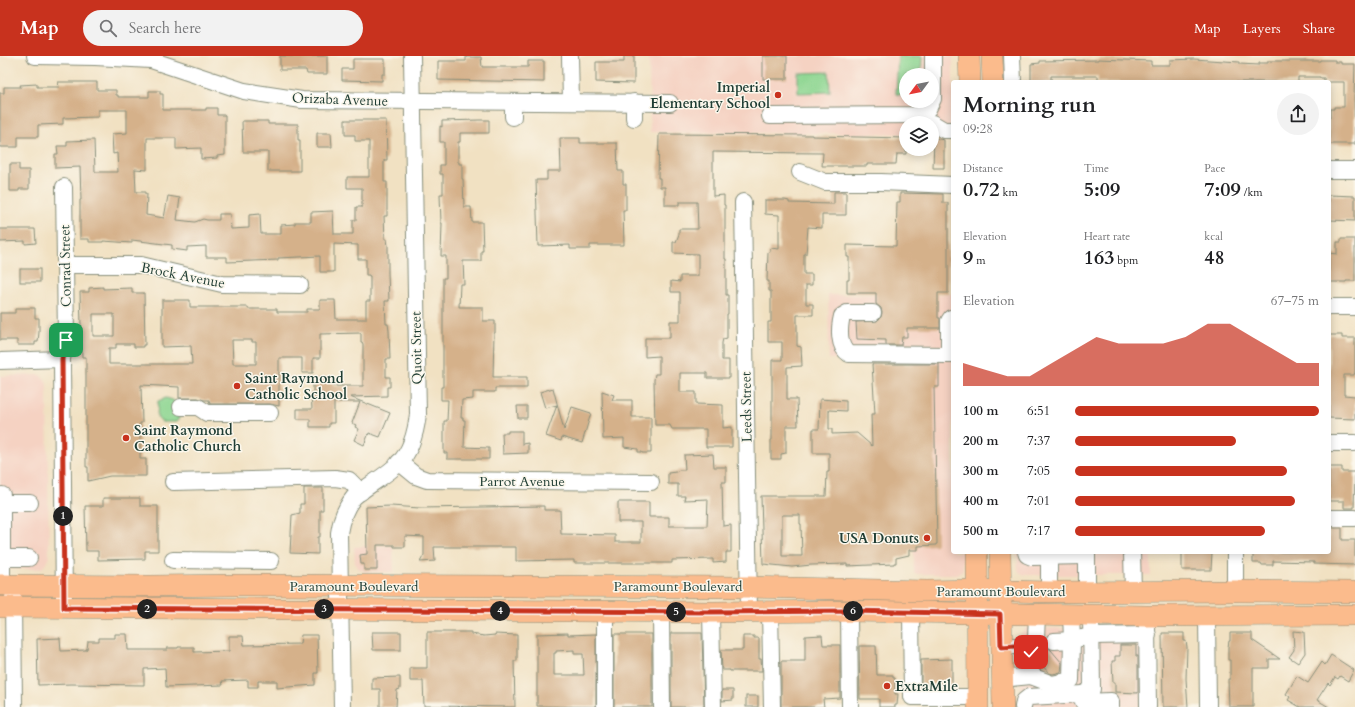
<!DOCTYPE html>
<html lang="en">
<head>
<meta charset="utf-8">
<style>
  body { margin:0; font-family:Cardo,serif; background:#f2f2f2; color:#202124; height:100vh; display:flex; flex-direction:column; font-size:15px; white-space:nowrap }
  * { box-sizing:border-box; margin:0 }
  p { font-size:13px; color:#757577 }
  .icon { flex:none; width:22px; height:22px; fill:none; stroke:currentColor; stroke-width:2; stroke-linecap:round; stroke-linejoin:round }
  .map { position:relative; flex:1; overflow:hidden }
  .details { position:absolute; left:951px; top:24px; width:380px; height:474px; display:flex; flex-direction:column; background:#fff; border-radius:4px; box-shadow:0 2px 10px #0003 }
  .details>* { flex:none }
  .needle { width:26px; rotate:238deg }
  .buttons { position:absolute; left:899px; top:12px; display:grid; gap:8px }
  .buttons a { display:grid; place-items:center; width:40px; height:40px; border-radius:50%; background:#fff; box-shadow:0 2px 10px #0003; font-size:20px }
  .pin { position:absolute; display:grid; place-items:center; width:34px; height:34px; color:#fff; margin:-17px; border-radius:8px; box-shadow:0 2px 6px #0006 }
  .km { position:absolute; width:20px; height:20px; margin:-10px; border-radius:50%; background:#222; color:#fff; font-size:11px; line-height:20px; text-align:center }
  .round { display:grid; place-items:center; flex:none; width:42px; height:42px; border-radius:21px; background:#f2f2f2 }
  .head { display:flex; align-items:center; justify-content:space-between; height:68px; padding:0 12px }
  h1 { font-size:22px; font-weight:700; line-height:30px }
  .figures { display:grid; grid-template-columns:repeat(3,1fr); gap:6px; height:68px; padding:4px 12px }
  .figures div { display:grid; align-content:center }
  .figures b { font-size:20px; font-weight:700 }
  .figures small { font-size:11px; font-weight:400 }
  .figures p { font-size:11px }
  .chart { height:112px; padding:8px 12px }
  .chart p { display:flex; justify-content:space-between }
  .chart svg { width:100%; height:72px; margin-top:4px; fill:#c8321e; opacity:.7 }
  ul { padding:0 12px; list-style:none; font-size:13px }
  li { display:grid; grid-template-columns:64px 48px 1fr; align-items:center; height:30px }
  li i { height:10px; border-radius:5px; background:#c8321e }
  header { display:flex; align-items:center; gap:24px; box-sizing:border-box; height:56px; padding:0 20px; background:#c8321e; color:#fff }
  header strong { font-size:19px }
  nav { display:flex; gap:22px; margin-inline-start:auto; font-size:14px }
  .search { width:280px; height:36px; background:#f2f2f2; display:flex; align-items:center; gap:10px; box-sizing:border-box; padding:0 14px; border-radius:22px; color:#757577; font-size:15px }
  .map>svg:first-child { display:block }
</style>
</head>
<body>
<header>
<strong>Map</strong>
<div class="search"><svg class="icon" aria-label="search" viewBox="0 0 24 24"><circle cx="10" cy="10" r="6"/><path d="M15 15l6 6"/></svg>Search here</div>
<nav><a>Map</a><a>Layers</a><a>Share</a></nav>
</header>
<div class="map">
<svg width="1355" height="651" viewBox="0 0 1355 651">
  <rect width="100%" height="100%" fill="#fbf7ec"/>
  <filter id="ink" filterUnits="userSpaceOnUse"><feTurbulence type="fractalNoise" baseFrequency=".025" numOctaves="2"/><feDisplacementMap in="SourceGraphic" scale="8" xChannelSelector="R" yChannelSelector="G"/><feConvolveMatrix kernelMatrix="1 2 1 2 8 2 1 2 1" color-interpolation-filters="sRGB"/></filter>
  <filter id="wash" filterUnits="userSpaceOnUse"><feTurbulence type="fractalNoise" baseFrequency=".012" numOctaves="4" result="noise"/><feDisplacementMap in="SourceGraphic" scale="16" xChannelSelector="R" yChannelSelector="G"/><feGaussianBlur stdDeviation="0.9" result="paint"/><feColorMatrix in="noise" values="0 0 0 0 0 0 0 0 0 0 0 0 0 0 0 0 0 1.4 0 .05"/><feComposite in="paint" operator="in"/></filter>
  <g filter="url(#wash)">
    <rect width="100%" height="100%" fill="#f1e1c2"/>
    <g fill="#f5d2c2" fill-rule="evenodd">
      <path d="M649 0H953V79L932 78V67H906V78L650 76ZM906 19H932V45H906Z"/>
      <polygon points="953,238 953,496 963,496 963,514 957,518 914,518 911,303 829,303 828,239"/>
      <polygon points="39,319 43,321 46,325 47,330 49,501 45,509 42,512 37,513 0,513 0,320"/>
      <polygon points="367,490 393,490 394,516 365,516 359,513 355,507 354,491"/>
      <polygon points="1017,496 1151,496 1151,519 1025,519 1019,516 1018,513"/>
      <polygon points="1026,572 1154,573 1155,651 1021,651 1020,579"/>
    </g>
    <g fill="#8cd590" stroke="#568962">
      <polygon points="898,0 922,0 921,19 906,19 906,39 896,38"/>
      <polygon points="829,16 830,36 798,37 798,17"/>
      <polygon points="166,342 173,344 179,350 179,362 176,366 161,366 157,361 158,345"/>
    </g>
    <g id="blocks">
      <g fill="#d5b18a" fill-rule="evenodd">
        <polygon points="280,0 327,0 327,18 307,18 306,14 280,14"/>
        <polygon points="624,0 634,0 634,27 596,26 596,6 624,6"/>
        <rect x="763" y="0" width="24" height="23"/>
        <polygon points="466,1 481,1 482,11 528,11 528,5 544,5 544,26 438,24 438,5 466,5"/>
        <polygon points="353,3 385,3 385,18 382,18 382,25 342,24 342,13 353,13"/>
        <polygon points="1098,3 1151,5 1151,9 1170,9 1170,4 1194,3 1239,6 1239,8 1259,9 1259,7 1268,7 1268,5 1320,5 1320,4 1335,4 1335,6 1341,6 1341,8 1355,8 1354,42 1355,88 1329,88 1329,62 1330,62 1330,53 1334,53 1334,51 1344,51 1344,26 1324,26 1324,22 1320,22 1320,21 1298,21 1298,26 1100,26 1098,25 1098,20 1051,20 1051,26 1031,26 1031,8 1040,7 1040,5 1098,4"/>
        <path d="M58 26H97V34H116V39H118V41H149V35H160V38H163V54H206V52H217V59H225V99L217 100V102L201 103V92L176 93V82H147V114L135 113 136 136H145V138H147L146 159 164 162 168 140 180 142 177 164 195 166 203 163 207 164H219V158H230L231 173 249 172V159L260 158 261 178H281V169L295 168V166H311V156L333 155 334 178H353V164H356V151H362V132H347V121H369V85H355V79H345V64H386L387 104H384V126H387V160H384L385 183H387L388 190V217L389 245H385L386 268H388L389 275 390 303H386V321H390V331H387V340L350 341 390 357 380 381 369 377 364 389 354 384 359 373 355 371 356 369 352 367 360 346H334V367H329V371H310V363H297V353H312L311 337H313V322H333V330H363V288L362 286H361V277L320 278V302H313V317H302V302H279V350L270 348H210L209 344H204L198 342H179V331L141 329 142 367H140V403H146V420H110L88 425V411H86V301H82L80 236H89V232L103 231V233L132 232V237H144L145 289H143V291H134V288H116V292H109V308H192L191 290 162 291V244H190V251H248V253H277V256H307V253H320V244H335L336 263H366V245H370V220H369V219H366V203H358V189L334 188V216H320V200L278 202V204L227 206V201H206V190L187 191V195L172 193V189L132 184V187L103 185V186H89V183H80V144H81L80 111 55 112V98H58L57 90H67V85L94 84 95 116H118L117 97 113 98 112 78 127 77V54H98V61L63 62V68L38 69V81H18V91H0V37H4V31H21L20 29 37 28V31H59ZM93 258H114V280H93ZM232 284H252V286H256V308H233Z"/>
        <polygon points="479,64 489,64 489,77 460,77 460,86 458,86 458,106 459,106 459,108 462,108 462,123 463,123 464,151 471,151 472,166 482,166 483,195 481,195 481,205 463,205 464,228 460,228 459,251 483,251 483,265 495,265 495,277 494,277 493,321 527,321 527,332 495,332 495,336 473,336 473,343 462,344 461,362 463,362 463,364 465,364 464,391 489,392 489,403 447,403 447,397 444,397 444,365 447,365 448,344 441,344 441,331 443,331 443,222 446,222 446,200 441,200 442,167 441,167 440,138 443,138 443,118 440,118 440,109 444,109 444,86 440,86 440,70 442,71 442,65"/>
        <polygon points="242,65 268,65 268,68 298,68 298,84 300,84 300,115 268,115 268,96 243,96"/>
        <polygon points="317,77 331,77 332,91 317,91"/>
        <polygon points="659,78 812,79 812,80 906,82 906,98 897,98 896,108 867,108 867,110 822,110 823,97 713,96 713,140 724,139 724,149 725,149 725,203 726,203 726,239 728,239 728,258 727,258 727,282 723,283 722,287 722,304 729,304 729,322 707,322 707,317 680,317 680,336 696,336 696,348 723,349 723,372 732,371 732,391 706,391 706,373 672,373 670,369 655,369 654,324 655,318 659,318 659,300 645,301 645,282 670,282 670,265 680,265 680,236 671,236 671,225 680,226 680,220 698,220 698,198 673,197 673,186 676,186 679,178 679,173 698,173 697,146 679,146 679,149 665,149 665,131 660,131 660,122 658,122"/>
        <polygon points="560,82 580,82 580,87 617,87 618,115 623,115 623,128 626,128 626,154 623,154 624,189 590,189 590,193 570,193 570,189 538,190 536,124 547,124 547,115 561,115"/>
        <polygon points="934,82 944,84 944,112 933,112"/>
        <polygon points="10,108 19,108 19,114 29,114 29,133 19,133 19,135 10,135"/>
        <polygon points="834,136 846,136 846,159 822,159 822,172 808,171 806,198 804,198 804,218 812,218 812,229 806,229 806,248 813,248 813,259 797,259 797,290 801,291 802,310 787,311 787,343 797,343 798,370 786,370 786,397 781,398 781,403 771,403 771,384 772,384 772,304 782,304 782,286 768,286 768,266 771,266 771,235 769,235 769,225 767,225 768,196 770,196 770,192 779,193 779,159 765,158 765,144 785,144 789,145 789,147 834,148"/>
        <polygon points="900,137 943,138 943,147 948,147 948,237 938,237 938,262 940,262 940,272 907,272 907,281 902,281 901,289 886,289 886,284 857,283 856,266 877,265 881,261 882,257 881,252 876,248 876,237 847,237 847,224 849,224 849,201 847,201 847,189 896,190 897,146 900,146"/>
        <polygon points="1329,139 1355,140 1355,165 1329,164"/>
        <polygon points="0,173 35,173 36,187 25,188 25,185 0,186"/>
        <polygon points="1341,183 1355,183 1355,225 1346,225 1346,226 1331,226 1329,225 1329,197 1337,198 1337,186 1341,186"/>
        <rect x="20" y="213" width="20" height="13"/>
        <polygon points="19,252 35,252 35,262 39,262 39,276 38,286 35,286 35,289 17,289 17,284 0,284 0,257 15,257 15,253 19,253"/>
        <polygon points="1329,279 1342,279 1342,282 1355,282 1355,316 1354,319 1344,319 1344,339 1355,340 1355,363 1329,362"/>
        <path d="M872 308H939V331H934L937 488H936V489L918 490V494H909V499L896 502V507H894V508L847 510V508L811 509 792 511 763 508 761 440H826L827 416H829V397H813V373H819L820 343 846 345V355L829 354V373H832V378L857 377 872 390 871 358H875ZM782 459H800V468H801L802 500H782Z"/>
        <polygon points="553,332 564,374 572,351 591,357 582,387 562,381 561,385 546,380 557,349 545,352 540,336"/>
        <polygon points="602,335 614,339 612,344 632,344 632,361 651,361 651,397 642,397 642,396 638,396 638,393 624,391 624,382 603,383"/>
        <polygon points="517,350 527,350 527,362 518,362"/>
        <polygon points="508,375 522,375 522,388 528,387 528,397 503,398 502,377 508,377"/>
        <polygon points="713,398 714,411 726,411 726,426 722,426 723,470 731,469 731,496 726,496 726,506 713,507 713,503 672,504 672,507 574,507 574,504 516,505 516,491 434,491 435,505 420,506 424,499 424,481 405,480 405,491 394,491 394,489 377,489 377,514 364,514 364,508 361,508 360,499 367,498 366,451 391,450 420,452 544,450 544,454 560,454 561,478 615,479 615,486 641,486 641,466 618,466 618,446 649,446 649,461 669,461 669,470 707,470 708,443 684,444 685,440 678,440 678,428 668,428 668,417 676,416 679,414 685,414 684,399"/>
        <polygon points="1329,411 1342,411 1342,416 1355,416 1354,452 1344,452 1344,445 1329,445"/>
        <polygon points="304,432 323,432 323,454 320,454 320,481 318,481 318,498 290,497 292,459 300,457 300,448 304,448"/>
        <polygon points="103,442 140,442 140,450 158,450 158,495 145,495 145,503 98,504 98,495 86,495 85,450 103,450"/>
        <polygon points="1329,472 1342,472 1342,484 1355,484 1355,509 1314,508 1314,506 1273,505 1273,509 1262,509 1261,507 1253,507 1253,496 1329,496"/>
        <polygon points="1182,496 1212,496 1211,514 1182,514"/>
        <polygon points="1293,575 1304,576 1305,597 1298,607 1289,601 1294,594"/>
        <polygon points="372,576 401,576 401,594 373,594"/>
        <polygon points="427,576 471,576 471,578 484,580 495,579 495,578 517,579 517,605 514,605 515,651 424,650 423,625 410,625 410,612 427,612"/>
        <path d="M568 577V579L596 578V651L537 650V578ZM574 594V598H583L584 619H554V597H556V595Z"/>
        <polygon points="671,577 702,577 704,651 671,651"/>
        <polygon points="1162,577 1184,577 1184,585 1186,585 1187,591 1186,623 1188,651 1163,651"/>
        <polygon points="1230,577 1252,577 1252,584 1280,603 1269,603 1269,612 1253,612 1253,651 1229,651 1228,623 1230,623 1230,604 1228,604 1228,591 1229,585 1230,585"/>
        <polygon points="115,578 127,578 128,594 167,594 167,592 178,592 178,591 194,591 194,596 229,595 229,580 243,580 244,589 300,588 301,579 317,579 318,617 315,617 315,629 288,631 277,632 277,625 258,625 258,631 248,631 248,624 222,625 223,629 166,631 165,612 144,613 144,629 71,628 38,629 37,583 60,582 61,595 86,594 86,593 87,593 88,585 99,585 99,582 115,582"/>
        <rect x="614" y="578" width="38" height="73"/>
        <polygon points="822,579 823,589 840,589 840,642 823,643 824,651 781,651 781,605 805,605 805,580"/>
        <polygon points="743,580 754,580 754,582 759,582 759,603 761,603 762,615 730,615 730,614 722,614 721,594 743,594"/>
        <polygon points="1045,586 1046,590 1051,594 1062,607 1061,616 1053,618 1049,617 1040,607 1039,600 1036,596 1043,590"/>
        <polygon points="1120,589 1136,589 1136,600 1138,600 1138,637 1115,636 1115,627 1113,627 1112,605 1115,605 1115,600 1120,600"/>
        <polygon points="859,590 876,590 877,619 893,619 893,622 895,622 895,638 898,638 897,649 895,649 895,651 879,651 879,643 860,643"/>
        <polygon points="1331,599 1354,614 1348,625 1340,620 1338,623 1335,621 1330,629 1328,627 1317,644 1329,651 1300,651 1288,644 1290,641 1286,638 1297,620 1308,627 1322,606 1325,609"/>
        <polygon points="952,603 952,628 921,629 921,604"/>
        <polygon points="400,621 400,633 397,634 396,651 380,651 380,633 372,633 372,622"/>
        <polygon points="722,634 733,634 733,644 722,645"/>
        <rect x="746" y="640" width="12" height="11"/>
      </g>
    </g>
  </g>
  <g filter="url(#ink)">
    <use href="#blocks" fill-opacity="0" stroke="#888f7b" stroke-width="1"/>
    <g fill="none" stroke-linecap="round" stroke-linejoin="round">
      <defs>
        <g id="minor">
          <polyline points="35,0 95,1 151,4 244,35 282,41 302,44 670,47"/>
          <polyline points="570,0 571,46"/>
          <polyline points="1012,0 1013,26"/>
          <polyline points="513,46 513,61"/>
          <polyline points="634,46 634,62"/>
          <polyline points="770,60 918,59 928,53 933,43 933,0"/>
          <polyline points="932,67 944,74 953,74"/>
          <polyline points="1329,114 1355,114"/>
          <polyline points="800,116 825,126 881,126 953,129"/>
          <polyline points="743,146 749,556"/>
          <polyline points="65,209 141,209 222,228 300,229"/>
          <polyline points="1329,251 1355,251"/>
          <path d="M873 257H847L842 260C839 272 838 291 849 298L949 299"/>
          <polyline points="953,262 951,262 949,265 949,299 953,299"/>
          <polyline points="0,305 62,303"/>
          <polyline points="181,351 198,351 207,357 270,357"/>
          <polyline points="1329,387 1355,387"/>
          <polyline points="399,406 416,420 427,424 651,426"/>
          <polyline points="173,426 335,422 349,424 361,436"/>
          <polyline points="2,447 30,447"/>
          <polyline points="1329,462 1355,462"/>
          <polyline points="1026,496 1027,499 1032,501 1087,500"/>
          <polyline points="1132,496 1133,536"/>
          <polyline points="1049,501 1049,536"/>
          <polyline points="2,502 29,502"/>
          <polyline points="173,504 271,505"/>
          <polyline points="2,529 2,439"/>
          <polyline points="1235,535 1235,496"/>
          <polyline points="1087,536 1087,496"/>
          <polyline points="13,541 14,651"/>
          <polyline points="64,553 62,303 66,282 64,131"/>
          <polyline points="849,555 850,651"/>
          <polyline points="605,556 605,651"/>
          <polyline points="661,556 662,651"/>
          <polyline points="711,556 713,651"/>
          <polyline points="770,556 772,651"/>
          <polyline points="911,556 912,641 978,641"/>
          <polyline points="1091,559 1092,633 1083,638 1083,646 1111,645 1111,651"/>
          <polyline points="1207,559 1208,651"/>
          <polyline points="1147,569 1148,651"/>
          <polyline points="1054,585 1072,584 1091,580 1148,579"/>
          <polyline points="1001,591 1030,589 1036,583 1037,558"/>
          <polyline points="1031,620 1052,628 1071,624 1072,584 1071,558"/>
          <polyline points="1002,623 1031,620 1031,604"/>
          <path d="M342 651 339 477C341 463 345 452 354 441 368 429 386 420 399 407 412 394 416 375 418 358L412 0"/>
          <polyline points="1023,651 1024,645 1029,641 1083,638"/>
        </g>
        <g id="major">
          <polyline points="969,0 970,26"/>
          <polyline points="992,0 993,26"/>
          <polyline points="977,496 978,651"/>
          <polyline points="1000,496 1003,651"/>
          <polyline points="0,529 150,530 236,529 748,531 927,535 977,534 1049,536 1235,535 1355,536"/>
          <polyline points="0,551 711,556 849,555 1147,560 1355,559"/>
        </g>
      </defs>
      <use href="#minor" stroke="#888f7b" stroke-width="18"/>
      <use href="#major" stroke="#888f7b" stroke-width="22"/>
      <use href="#minor" stroke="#fff" stroke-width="16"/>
      <use href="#major" stroke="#fbbb8c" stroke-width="21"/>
    </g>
  </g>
  <g fill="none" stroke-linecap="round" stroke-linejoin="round" filter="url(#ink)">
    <defs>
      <polyline id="route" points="66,284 62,303 64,552 711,556 849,555 1000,558 1001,591 1030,589 1031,596"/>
    </defs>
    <use href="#route" stroke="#fff" stroke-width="8"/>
    <use href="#route" stroke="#c8321e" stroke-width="5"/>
  </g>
  <g fill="#c8321e" stroke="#fbf7ec" stroke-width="1.5">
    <circle cx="778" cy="39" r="4"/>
    <circle cx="237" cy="330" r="4"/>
    <circle cx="126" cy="382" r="4"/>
    <circle cx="927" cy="482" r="4"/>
    <circle cx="887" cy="630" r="4"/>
  </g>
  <g text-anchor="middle" stroke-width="3" stroke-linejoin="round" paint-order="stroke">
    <g font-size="14" font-weight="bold" fill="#1f3d34" stroke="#fbf7ec" text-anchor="start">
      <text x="770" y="36" text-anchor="end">Imperial<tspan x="770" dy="16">Elementary School</tspan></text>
      <text x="245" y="327">Saint Raymond<tspan x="245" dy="16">Catholic School</tspan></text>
      <text x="134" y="379">Saint Raymond<tspan x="134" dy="16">Catholic Church</tspan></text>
      <text x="919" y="487" text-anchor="end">USA Donuts</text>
      <text x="895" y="635">ExtraMile</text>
    </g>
    <g font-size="14" fill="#1f3d34" stroke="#fbf7ec">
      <text transform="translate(340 43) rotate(2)" y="5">Orizaba Avenue</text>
      <text transform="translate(65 210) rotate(-91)" y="5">Conrad Street</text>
      <text transform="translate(183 219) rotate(11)" y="5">Brock Avenue</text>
      <text transform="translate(416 292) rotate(-91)" y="5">Quoit Street</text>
      <text transform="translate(746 351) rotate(-91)" y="5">Leeds Street</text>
      <text x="522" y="430">Parrot Avenue</text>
      <text x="354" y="535">Paramount Boulevard</text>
      <text x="678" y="535">Paramount Boulevard</text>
      <text x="1001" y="540">Paramount Boulevard</text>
    </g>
  </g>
</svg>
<div class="buttons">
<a><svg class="needle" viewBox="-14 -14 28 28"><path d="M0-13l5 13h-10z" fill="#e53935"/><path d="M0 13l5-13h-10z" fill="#757577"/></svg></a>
<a><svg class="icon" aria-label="layers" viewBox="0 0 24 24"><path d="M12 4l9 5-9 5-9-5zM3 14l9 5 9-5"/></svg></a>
</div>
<div class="pin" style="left:66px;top:284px;background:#1e9e55"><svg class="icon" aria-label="arrive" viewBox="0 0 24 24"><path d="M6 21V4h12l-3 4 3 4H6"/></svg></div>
<div class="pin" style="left:1031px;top:596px;background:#d93025"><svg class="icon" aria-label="check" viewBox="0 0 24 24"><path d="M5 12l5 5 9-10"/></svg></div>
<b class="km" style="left:63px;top:460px">1</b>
<b class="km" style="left:147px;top:553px">2</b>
<b class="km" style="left:324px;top:553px">3</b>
<b class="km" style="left:500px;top:555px">4</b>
<b class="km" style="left:676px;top:556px">5</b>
<b class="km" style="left:853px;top:555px">6</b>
<section class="details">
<div class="head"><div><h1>Morning run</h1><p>09:28</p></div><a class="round"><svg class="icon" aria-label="share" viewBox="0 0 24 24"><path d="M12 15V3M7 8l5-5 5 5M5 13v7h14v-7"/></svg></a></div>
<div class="figures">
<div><p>Distance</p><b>0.72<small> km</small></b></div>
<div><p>Time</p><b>5:09</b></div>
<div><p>Pace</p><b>7:09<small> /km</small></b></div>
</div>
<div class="figures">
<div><p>Elevation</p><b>9<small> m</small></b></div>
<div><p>Heart rate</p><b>163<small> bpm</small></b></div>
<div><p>kcal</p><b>48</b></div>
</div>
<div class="chart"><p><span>Elevation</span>67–75 m</p>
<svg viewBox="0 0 160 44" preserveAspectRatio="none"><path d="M0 44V30L10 34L20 38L30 38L40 30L50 22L60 14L70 18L80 18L90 18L100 14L110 6L120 6L130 14L140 22L150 30L160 30V44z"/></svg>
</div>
<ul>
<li><b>100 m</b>6:51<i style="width:100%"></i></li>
<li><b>200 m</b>7:37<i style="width:66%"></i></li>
<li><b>300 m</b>7:05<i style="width:87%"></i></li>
<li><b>400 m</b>7:01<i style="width:90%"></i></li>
<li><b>500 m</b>7:17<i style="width:78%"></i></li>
</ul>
</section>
</div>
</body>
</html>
